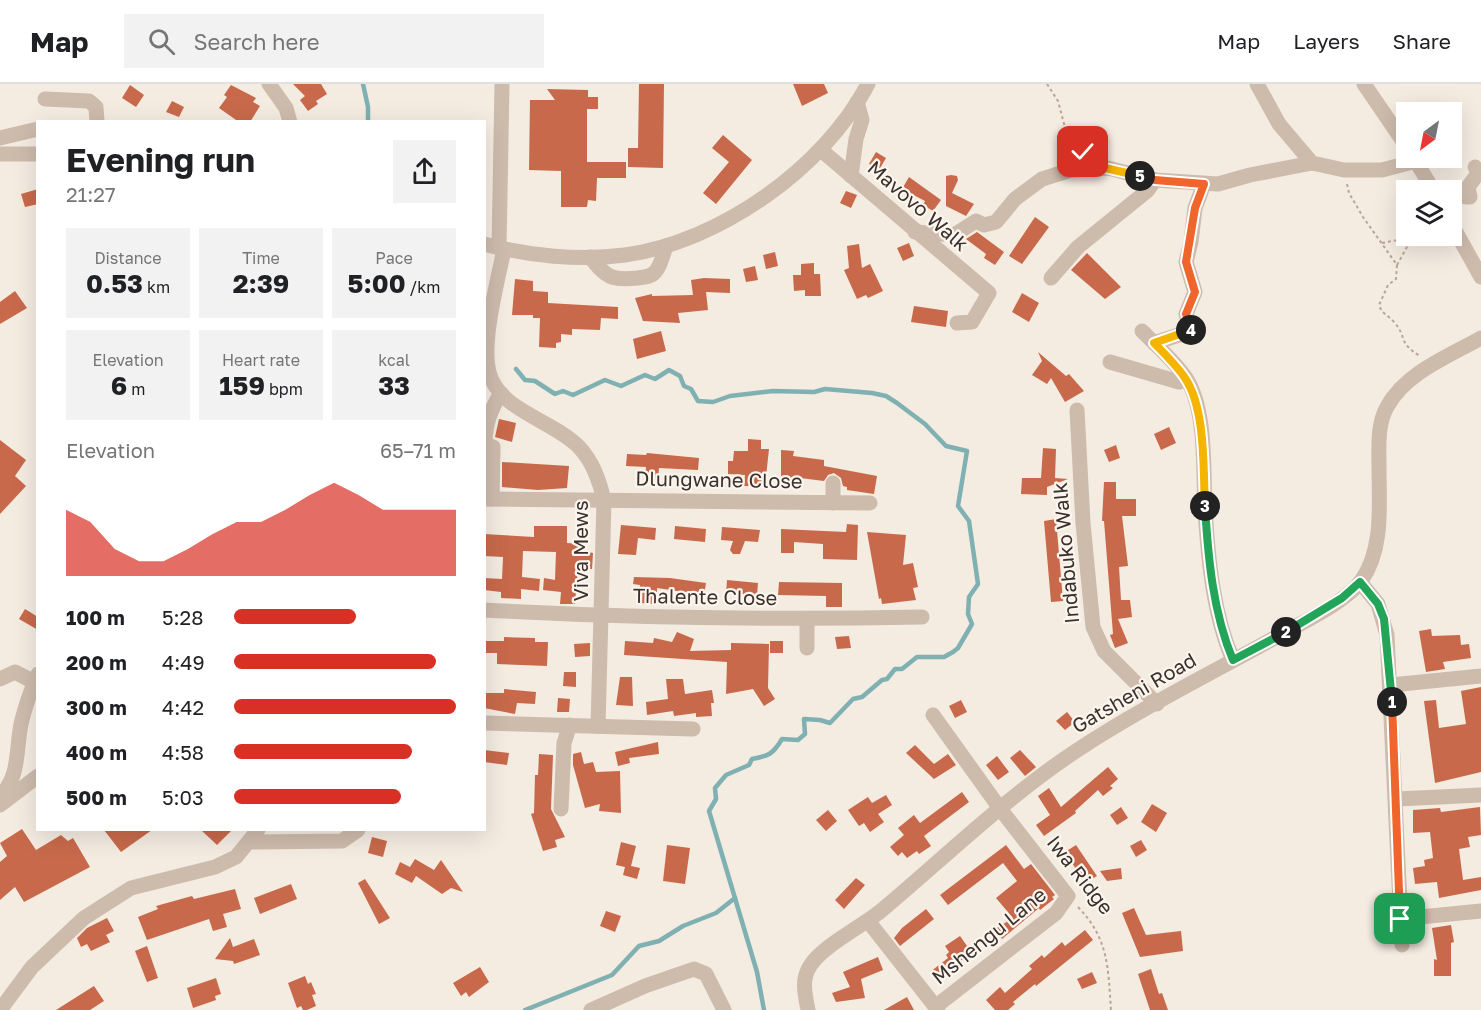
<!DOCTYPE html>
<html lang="en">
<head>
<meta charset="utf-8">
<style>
  body { margin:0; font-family:"Golos Text",sans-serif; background:#f2f2f2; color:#202124; height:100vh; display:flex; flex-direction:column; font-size:22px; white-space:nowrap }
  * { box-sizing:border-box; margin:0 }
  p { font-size:20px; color:#757577 }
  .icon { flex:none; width:33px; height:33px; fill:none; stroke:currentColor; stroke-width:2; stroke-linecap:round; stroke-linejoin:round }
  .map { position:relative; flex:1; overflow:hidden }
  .details { position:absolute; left:36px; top:36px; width:450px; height:711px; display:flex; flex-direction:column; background:#fff; border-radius:0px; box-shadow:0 6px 24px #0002 }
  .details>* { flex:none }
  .needle { width:39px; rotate:212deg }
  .controls { position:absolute; left:1396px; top:18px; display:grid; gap:12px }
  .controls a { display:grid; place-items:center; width:66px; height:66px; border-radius:0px; background:#fff; box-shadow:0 6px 24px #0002; font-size:30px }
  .pin { position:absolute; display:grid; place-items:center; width:51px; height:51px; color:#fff; margin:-26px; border-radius:12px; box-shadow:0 3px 9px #0006 }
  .km { position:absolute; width:30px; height:30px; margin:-15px; border-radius:50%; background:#222; color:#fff; font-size:16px; line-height:30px; text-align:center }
  .round { display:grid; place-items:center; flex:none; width:63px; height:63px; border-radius:0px; background:#f2f2f2 }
  .head { display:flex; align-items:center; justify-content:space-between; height:102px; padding:0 30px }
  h1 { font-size:33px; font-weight:700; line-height:45px }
  .stats { display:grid; grid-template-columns:repeat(3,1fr); gap:9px; height:102px; padding:6px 30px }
  .stats div { display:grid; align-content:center; border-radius:0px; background:#f2f2f2; text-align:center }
  .stats b { font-size:26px; font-weight:700 }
  .stats small { font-size:16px; font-weight:400 }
  .stats p { font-size:16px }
  .chart { height:168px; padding:12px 30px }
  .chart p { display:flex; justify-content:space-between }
  .chart svg { width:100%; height:108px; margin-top:6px; fill:#d93025; opacity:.7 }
  ul { padding:0 30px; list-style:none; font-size:20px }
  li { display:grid; grid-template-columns:96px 72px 1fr; align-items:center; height:45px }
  li i { height:15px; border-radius:8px; background:#d93025 }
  header { display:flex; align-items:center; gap:36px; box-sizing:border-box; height:84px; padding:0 30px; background:#fff; border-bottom:2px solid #e0e0e0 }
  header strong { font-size:28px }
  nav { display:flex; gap:33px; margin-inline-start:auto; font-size:21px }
  .search { width:420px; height:54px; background:#f2f2f2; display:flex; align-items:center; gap:15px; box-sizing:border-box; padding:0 21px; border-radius:0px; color:#757577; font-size:22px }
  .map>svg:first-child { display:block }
</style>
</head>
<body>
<header>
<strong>Map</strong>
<div class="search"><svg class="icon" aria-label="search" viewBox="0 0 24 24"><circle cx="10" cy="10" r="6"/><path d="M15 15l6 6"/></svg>Search here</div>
<nav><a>Map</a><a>Layers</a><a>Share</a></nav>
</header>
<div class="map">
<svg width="1481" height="926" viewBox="0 0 1481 926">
  <rect width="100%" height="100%" fill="#f4ebe1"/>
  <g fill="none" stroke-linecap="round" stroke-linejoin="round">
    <g stroke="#7fb0b2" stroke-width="4.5">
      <polyline points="363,0 368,23 368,38"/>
      <path d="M516 285 525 296 535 297 555 310 563 307 573 311 605 296 621 302 645 291 655 295 669 286 680 292 684 302 691 305 698 317 713 318 730 312 773 307 814 308 825 305 872 309 886 312 897 319 925 340 946 362 967 367 958 422 969 437 978 500 969 513 968 530 972 540 958 564 953 568 944 573H917L902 585H895L887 595 882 596 862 613 853 615 830 639 820 636 804 635 805 650 798 656 782 655C773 670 769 672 752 675L749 681 726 691 715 704 716 715 709 727 757 888 764 926"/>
      <polyline points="525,926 612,891 639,862 659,857 683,842 716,829 735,814"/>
    </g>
  </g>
  <g fill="#c8694b">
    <polygon points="293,0 321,0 327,10 316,17 318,20 308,27 300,16 305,12"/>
    <polygon points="639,0 664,0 663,84 628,83 628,64 638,64"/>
    <polygon points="793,0 824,0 828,9 802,22"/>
    <polygon points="130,1 144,11 136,23 122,14"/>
    <polygon points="231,1 256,14 253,18 260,22 250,38 239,38 219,24 227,13 224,11"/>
    <polygon points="547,5 588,6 588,13 598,13 598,25 587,25 587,78 626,78 626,94 597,94 596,117 588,116 587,123 561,123 561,87 529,86 530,16 555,16"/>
    <polygon points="172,17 184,23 179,33 166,28"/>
    <polygon points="723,51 752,76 716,120 703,109 729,78 712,64"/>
    <polygon points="876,68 886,74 879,86 869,80"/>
    <polygon points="951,91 957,92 958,96 952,109 974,120 966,132 946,122 946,92"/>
    <polygon points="909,93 941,116 933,127 923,121 925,117 902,105"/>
    <polygon points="38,105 38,120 25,123 21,110"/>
    <polygon points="846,107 857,111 851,124 840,119"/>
    <polygon points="1035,133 1049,143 1022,180 1009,172"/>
    <polygon points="977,148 1004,168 995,181 984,174 986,170 966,155"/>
    <polygon points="909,159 914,172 903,177 897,164"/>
    <polygon points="859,160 862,184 870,180 883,207 868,214 866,211 857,215 844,186 849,184 847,162"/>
    <polygon points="775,168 778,182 766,185 763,171"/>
    <polygon points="1087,169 1121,203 1105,215 1071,186"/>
    <polygon points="814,179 814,190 820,190 821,212 805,212 805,206 794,207 793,191 801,191 801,180"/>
    <polygon points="755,182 758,196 746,198 743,185"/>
    <polygon points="704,194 730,195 730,209 706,208 708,226 678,229 680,239 643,237 635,214 652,210 652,212 693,211 691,196"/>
    <polygon points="515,195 533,197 533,207 548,208 548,219 618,223 618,235 601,234 600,246 572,245 572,251 561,250 561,258 556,259 556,264 539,263 540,234 533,234 533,231 512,231"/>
    <polygon points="15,207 27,224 0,240 0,218"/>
    <polygon points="1022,209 1039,219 1029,238 1012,228"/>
    <polygon points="914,222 948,227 946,243 911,238"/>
    <polygon points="661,247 666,267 637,275 633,255"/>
    <polygon points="1038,268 1066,292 1069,290 1084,307 1065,318 1051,294 1047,300 1032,291 1042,277"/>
    <polygon points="499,335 516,339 512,358 495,353"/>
    <polygon points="1169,343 1176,359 1161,366 1154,350"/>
    <polygon points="748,355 761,356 761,365 769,365 765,402 744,402 745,391 728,390 728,377 733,377 734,367 748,367"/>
    <polygon points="0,356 26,376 15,392 26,402 0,430"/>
    <polygon points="1116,361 1120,374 1109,378 1104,366"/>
    <polygon points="1043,364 1056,365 1055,394 1068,395 1047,403 1047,411 1021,410 1022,394 1041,394"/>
    <polygon points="781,366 794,367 793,372 824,376 824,382 877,392 874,410 847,406 847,403 843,402 841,394 834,389 828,391 824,397 792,393 791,400 781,399"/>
    <polygon points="647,369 699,374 698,386 659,384 658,396 645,395 646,383 626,382 627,370 646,371"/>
    <polygon points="502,378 569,382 567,404 538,406 502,403"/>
    <polygon points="1104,398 1116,398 1116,415 1136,415 1136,432 1122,432 1128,482 1119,483 1121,516 1130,516 1132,533 1118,535 1128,559 1115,564 1110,551 1113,550 1104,437 1102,437"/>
    <polygon points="1056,435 1063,517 1051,518 1044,437"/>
    <polygon points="847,440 858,441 857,476 823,475 823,460 794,458 794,469 781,469 781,445 846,448"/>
    <polygon points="621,441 656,444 655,456 638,454 636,471 618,470"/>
    <polygon points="534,442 567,442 567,459 580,460 580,466 593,469 592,485 578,485 575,520 560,520 561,508 543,506 544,494 555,496 556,468 523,467 522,493 540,495 539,507 521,505 521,515 501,514 501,508 484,506 484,494 502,495 503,473 484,472 484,450 534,453"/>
    <polygon points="675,442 706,445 705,458 674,455"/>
    <polygon points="722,443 760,446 758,458 745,457 740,470 733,470 730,466 733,457 721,456"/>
    <polygon points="867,448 906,451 903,481 913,479 918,503 913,504 916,516 882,520 881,514 879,515"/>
    <polygon points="634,493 670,494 706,499 704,511 657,504 657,520 639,519 640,501 633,500"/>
    <polygon points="727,496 758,499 757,511 726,509"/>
    <polygon points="779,498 842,499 842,523 826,523 826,512 778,511"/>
    <polygon points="25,525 38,533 38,546 19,535"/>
    <polygon points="1431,545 1432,552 1460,551 1461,561 1469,560 1471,574 1443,578 1445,585 1426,588 1419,547"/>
    <polygon points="677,548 694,555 690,567 731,566 731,559 769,560 768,604 775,615 764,622 753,605 726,610 727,578 624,571 625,557 653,559 654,554 672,558"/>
    <polygon points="849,552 851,564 837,565 835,553"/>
    <polygon points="504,553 535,554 535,558 548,558 547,582 497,580 497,569 484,569 484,557 504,557"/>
    <rect x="770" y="557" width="13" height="12"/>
    <polygon points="590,559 590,572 575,573 574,560"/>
    <polygon points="564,588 576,588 576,603 563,602"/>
    <polygon points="620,593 632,593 633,622 616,621"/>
    <polygon points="666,595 683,595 685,610 712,606 714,619 711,619 712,632 696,633 696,629 674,632 673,627 647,631 646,618 668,615"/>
    <polygon points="1481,603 1481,688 1435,699 1424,617 1436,616 1439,644 1466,640 1461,607"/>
    <polygon points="504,605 536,608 535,620 517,619 515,630 484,624 484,609 504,609"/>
    <polygon points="558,614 570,615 569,628 557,628"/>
    <polygon points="961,616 967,628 955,634 949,622"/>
    <polygon points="1067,628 1075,638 1065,646 1056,637"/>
    <polygon points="658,658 659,670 629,674 630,679 618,682 615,668"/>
    <polygon points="915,661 934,680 948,670 956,681 934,695 906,669"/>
    <polygon points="484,666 509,669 507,681 484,678"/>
    <polygon points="1020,666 1036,683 1025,692 1010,674"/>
    <polygon points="581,668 584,680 593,678 596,688 620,687 621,729 599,727 600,720 585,724 573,681 573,670"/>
    <polygon points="539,670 553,671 551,725 565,753 555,756 557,763 543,767 531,730 534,729 535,691 538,691"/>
    <polygon points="997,672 1009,688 998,696 986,681"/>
    <polygon points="1108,683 1118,695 1110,702 1113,704 1103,712 1098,706 1075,727 1076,729 1044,752 1036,741 1050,731 1038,712 1049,704 1061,723"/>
    <polygon points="962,708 969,718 924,752 931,762 919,770 917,767 907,774 902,768 898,772 890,763 904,751 898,744 914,731 920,739"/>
    <polygon points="886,711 892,721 878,730 884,738 870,748 864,739 859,742 848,726 868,713 872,719"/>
    <polygon points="1152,720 1167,729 1156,748 1141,738"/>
    <polygon points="1121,723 1128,734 1117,741 1110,731"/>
    <polygon points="1480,723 1481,751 1468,753 1470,763 1459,765 1463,796 1481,793 1481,806 1439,814 1437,798 1415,800 1413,784 1425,782 1424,776 1433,774 1430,748 1413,749 1413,726 1440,724 1441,728"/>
    <polygon points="828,726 837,737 826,747 816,736"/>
    <polygon points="22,745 36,766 61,751 68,757 73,754 90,783 24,818 15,803 0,816 0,778 7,772 0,759"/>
    <polygon points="104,746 152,746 121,768"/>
    <polygon points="201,746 232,746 217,761"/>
    <polygon points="372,753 387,757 383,773 368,769"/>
    <polygon points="1141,756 1147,766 1136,773 1130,762"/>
    <polygon points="621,758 636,762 631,782 640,784 637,795 623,791 625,783 616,781"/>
    <polygon points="667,761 690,764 685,800 663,797"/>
    <polygon points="1006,761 1024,785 1031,780 1055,811 1052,813 1054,815 1040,826 1039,824 1002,855 995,845 1013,834 996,814 1017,797 1003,779 948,821 940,811"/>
    <polygon points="1076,761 1097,792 1085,799 1065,768"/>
    <polygon points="415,775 434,786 441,776 463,808 451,804 442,810 416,792 412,799 395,790 400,778 410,783"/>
    <polygon points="1121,784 1122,795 1107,797 1100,787"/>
    <polygon points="856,794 865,801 844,825 835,816"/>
    <polygon points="365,795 390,834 379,840 358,799"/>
    <polygon points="291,800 297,815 260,830 254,814"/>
    <polygon points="235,805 241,825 223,830 227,843 213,847 209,835 147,856 138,833 158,825 156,822 192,812 194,815"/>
    <polygon points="1134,824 1146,851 1181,847 1183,867 1140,873 1122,829"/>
    <polygon points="926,825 934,835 900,862 894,854 902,844"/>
    <polygon points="606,827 621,832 615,848 600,842"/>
    <polygon points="107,834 114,847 106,851 110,858 91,867 87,860 81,863 77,854 87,844"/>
    <polygon points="1451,841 1454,858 1451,859 1451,892 1434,892 1434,875 1437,876 1432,844"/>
    <polygon points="1085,846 1093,856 1036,902 1035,900 1013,918 1015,920 1008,926 995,926 986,916 1000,903 1005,909 1032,885 1029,882 1042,871 1044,874 1062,858 1065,862"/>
    <polygon points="960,852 972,869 947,886 949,888 938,897 930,888 948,874 946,871 949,868 945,862"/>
    <polygon points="230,854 233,863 254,855 260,871 234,880 233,877 215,875"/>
    <polygon points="147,862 158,894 147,898 135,867"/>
    <polygon points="878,873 883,886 861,895 865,914 836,918 832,909 850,903 843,888"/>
    <polygon points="480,883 489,898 469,913 466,908 461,912 453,899"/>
    <polygon points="1151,885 1159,910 1162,909 1168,926 1150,926 1138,890"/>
    <polygon points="1092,888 1097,899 1082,905 1077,895"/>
    <polygon points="305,892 308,900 311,898 316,910 312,911 316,922 307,926 303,926 301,922 297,924 288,899"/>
    <polygon points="216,894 221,910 215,912 216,916 193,924 187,904"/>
    <polygon points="94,902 104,917 90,926 56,926"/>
    <polygon points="907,913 914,926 884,926"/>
  </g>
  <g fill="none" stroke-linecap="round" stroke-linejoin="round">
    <g stroke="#b9a596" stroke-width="2" stroke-dasharray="3 3" stroke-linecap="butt">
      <polyline points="1047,0 1058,17 1067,51 1071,58 1087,69"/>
      <path d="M1347 100 1349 109 1363 133 1397 181 1396 195 1388 201 1379 221C1382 230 1388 231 1394 238 1408 254 1397 258 1420 272"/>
      <polyline points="1382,159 1408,154"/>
      <polyline points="1397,181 1407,163 1408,154 1412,152"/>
      <path d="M1078 823C1109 855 1108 884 1111 926"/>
    </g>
    <g stroke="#cdbbac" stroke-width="15">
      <polyline points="269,0 286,24 290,38"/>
      <polyline points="1257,0 1279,40 1312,79 1344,86 1382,86 1416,77"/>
      <polyline points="1364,0 1407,63"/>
      <polyline points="45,15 89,17 96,23 97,38"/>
      <polyline points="0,54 38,45"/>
      <polyline points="821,66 989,209 972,238 957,239"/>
      <polyline points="0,70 38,70"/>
      <polyline points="1414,74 1433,106"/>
      <polyline points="851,92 856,55 862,36 857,18"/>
      <polyline points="1452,112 1470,113 1468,103 1479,88 1475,83"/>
      <polyline points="1452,141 1481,193"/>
      <polyline points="915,148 954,151 976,137 984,141 996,138 1015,115 1042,95 1071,86 1108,84 1155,96 1218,100 1250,91 1312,79"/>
      <path d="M484 160C528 172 580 177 625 171 720 158 824 84 868 0"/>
      <polyline points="499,164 502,0"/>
      <path d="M504 165C498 197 481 257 489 288 499 327 553 336 579 363 593 378 599 396 604 416L598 642"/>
      <path d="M590 173C606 193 611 197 638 194 644 193 651 193 655 188 661 182 663 170 666 162"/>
      <polyline points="1051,194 1078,163 1147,107 1155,96"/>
      <path d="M1142 247C1157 262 1174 277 1186 294 1207 326 1203 387 1205 424 1208 474 1213 530 1233 576"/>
      <polyline points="1154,259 1191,247 1186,230 1195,208 1186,178 1191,158 1195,124 1204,100"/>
      <polyline points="1110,278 1179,298 1186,295"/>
      <polyline points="1077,326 1083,439 1093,543 1104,567 1157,620"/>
      <polyline points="484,415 870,419"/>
      <path d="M492 415 493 363 485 360C485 340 491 325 501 309"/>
      <polyline points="833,419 833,399"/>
      <polyline points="1360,498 1378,520 1387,551 1402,861"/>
      <path d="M484 526C630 534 776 536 922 533"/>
      <polyline points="807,535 807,564"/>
      <polyline points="0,595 15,588 34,598"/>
      <polyline points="1391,601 1481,592"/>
      <polyline points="933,631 1001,726 1068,812 1056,829 935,923"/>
      <polyline points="484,639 693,645"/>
      <path d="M0 712C20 694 16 664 21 640 25 623 31 606 38 590"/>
      <polyline points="1397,715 1481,711"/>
      <polyline points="0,721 38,692"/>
      <polyline points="561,725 564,659 570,641"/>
      <polyline points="251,758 342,757 358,746"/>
      <polyline points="1400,835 1481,827"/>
      <polyline points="868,837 938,926"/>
      <polyline points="0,926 32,883 84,834 131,804 215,783 236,773 258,746"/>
      <polyline points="591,926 645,902 694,885 706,890 724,926"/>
      <path d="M808 926C805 910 801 896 810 882 822 862 863 842 882 826 944 774 1009 711 1076 667 1141 624 1212 589 1280 551 1303 538 1346 518 1361 497 1384 465 1379 420 1379 383 1379 364 1377 340 1387 323 1405 289 1449 272 1481 254"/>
    </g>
  </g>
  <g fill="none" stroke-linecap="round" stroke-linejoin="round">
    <defs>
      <polyline id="split-1" points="1392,618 1400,835"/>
      <polyline id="split-2" points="1286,548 1342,514 1360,498 1378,520 1384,535 1392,618"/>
      <path id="split-3" d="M1205 422C1208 473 1213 529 1233 576L1286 548"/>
      <path id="split-4" d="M1191 246 1154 259C1165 270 1177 282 1185 294 1206 325 1203 386 1205 422"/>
      <polyline id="split-5" points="1140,92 1155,96 1204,100 1195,124 1186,178 1195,208 1186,230 1191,246"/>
      <polyline id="split-6" points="1083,68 1093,71 1105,84 1140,92"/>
    </defs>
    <use href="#split-1" stroke="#fff" stroke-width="12"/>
    <use href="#split-2" stroke="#fff" stroke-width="12"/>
    <use href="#split-3" stroke="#fff" stroke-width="12"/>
    <use href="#split-4" stroke="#fff" stroke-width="12"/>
    <use href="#split-5" stroke="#fff" stroke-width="12"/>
    <use href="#split-6" stroke="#fff" stroke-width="12"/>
    <use href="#split-1" stroke="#f0652b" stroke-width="8"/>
    <use href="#split-2" stroke="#22a559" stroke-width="8"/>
    <use href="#split-3" stroke="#22a559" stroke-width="8"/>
    <use href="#split-4" stroke="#f5b400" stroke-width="8"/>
    <use href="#split-5" stroke="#f0652b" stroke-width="8"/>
    <use href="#split-6" stroke="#f5b400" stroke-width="8"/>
  </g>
  <g text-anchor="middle" stroke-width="4.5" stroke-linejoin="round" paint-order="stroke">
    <g font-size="20" fill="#3b302b" stroke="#fbf5ee">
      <text transform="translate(918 122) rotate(41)" y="7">Mavovo Walk</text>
      <text transform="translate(719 396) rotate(1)" y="7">Dlungwane Close</text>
      <text transform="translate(581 467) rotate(-90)" y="7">Viva Mews</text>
      <text transform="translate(1066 469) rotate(-95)" y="7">Indabuko Walk</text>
      <text transform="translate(705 513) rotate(1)" y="7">Thalente Close</text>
      <text transform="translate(1134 609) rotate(-30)" y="7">Gatsheni Road</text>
      <text transform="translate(1080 791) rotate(52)" y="7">Iwa Ridge</text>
      <text transform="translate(989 852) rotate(-39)" y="7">Mshengu Lane</text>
    </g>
  </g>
</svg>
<div class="controls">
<a><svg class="needle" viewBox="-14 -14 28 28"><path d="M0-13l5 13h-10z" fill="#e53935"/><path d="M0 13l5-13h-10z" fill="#757577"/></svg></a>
<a><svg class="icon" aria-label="layers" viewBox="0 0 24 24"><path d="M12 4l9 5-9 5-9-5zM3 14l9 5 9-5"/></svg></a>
</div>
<div class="pin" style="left:1400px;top:835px;background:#1e9e55"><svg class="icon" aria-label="arrive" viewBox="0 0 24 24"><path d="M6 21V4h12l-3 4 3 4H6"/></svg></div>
<div class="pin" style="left:1083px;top:68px;background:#d93025"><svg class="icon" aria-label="check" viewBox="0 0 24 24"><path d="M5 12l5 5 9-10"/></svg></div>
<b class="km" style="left:1392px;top:618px">1</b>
<b class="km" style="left:1286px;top:548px">2</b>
<b class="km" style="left:1205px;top:422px">3</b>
<b class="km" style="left:1191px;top:246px">4</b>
<b class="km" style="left:1140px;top:92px">5</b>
<section class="details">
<div class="head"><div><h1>Evening run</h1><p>21:27</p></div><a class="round"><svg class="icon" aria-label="share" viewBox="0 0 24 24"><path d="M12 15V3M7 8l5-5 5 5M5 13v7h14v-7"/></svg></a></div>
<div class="stats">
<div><p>Distance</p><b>0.53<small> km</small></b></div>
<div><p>Time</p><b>2:39</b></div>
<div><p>Pace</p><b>5:00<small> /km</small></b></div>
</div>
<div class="stats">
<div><p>Elevation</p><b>6<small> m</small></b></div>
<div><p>Heart rate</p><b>159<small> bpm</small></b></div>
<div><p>kcal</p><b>33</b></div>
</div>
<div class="chart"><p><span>Elevation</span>65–71 m</p>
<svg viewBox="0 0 160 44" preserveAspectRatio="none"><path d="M0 44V17L10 22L20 33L30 38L40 38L50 33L60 27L70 22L80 22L90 17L100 11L110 6L120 11L130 17L140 17L150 17L160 17V44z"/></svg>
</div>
<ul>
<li><b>100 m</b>5:28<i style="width:55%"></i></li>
<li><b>200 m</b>4:49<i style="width:91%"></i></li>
<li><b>300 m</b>4:42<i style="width:100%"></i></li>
<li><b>400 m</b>4:58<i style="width:80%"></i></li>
<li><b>500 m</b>5:03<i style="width:75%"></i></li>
</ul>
</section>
</div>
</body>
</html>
